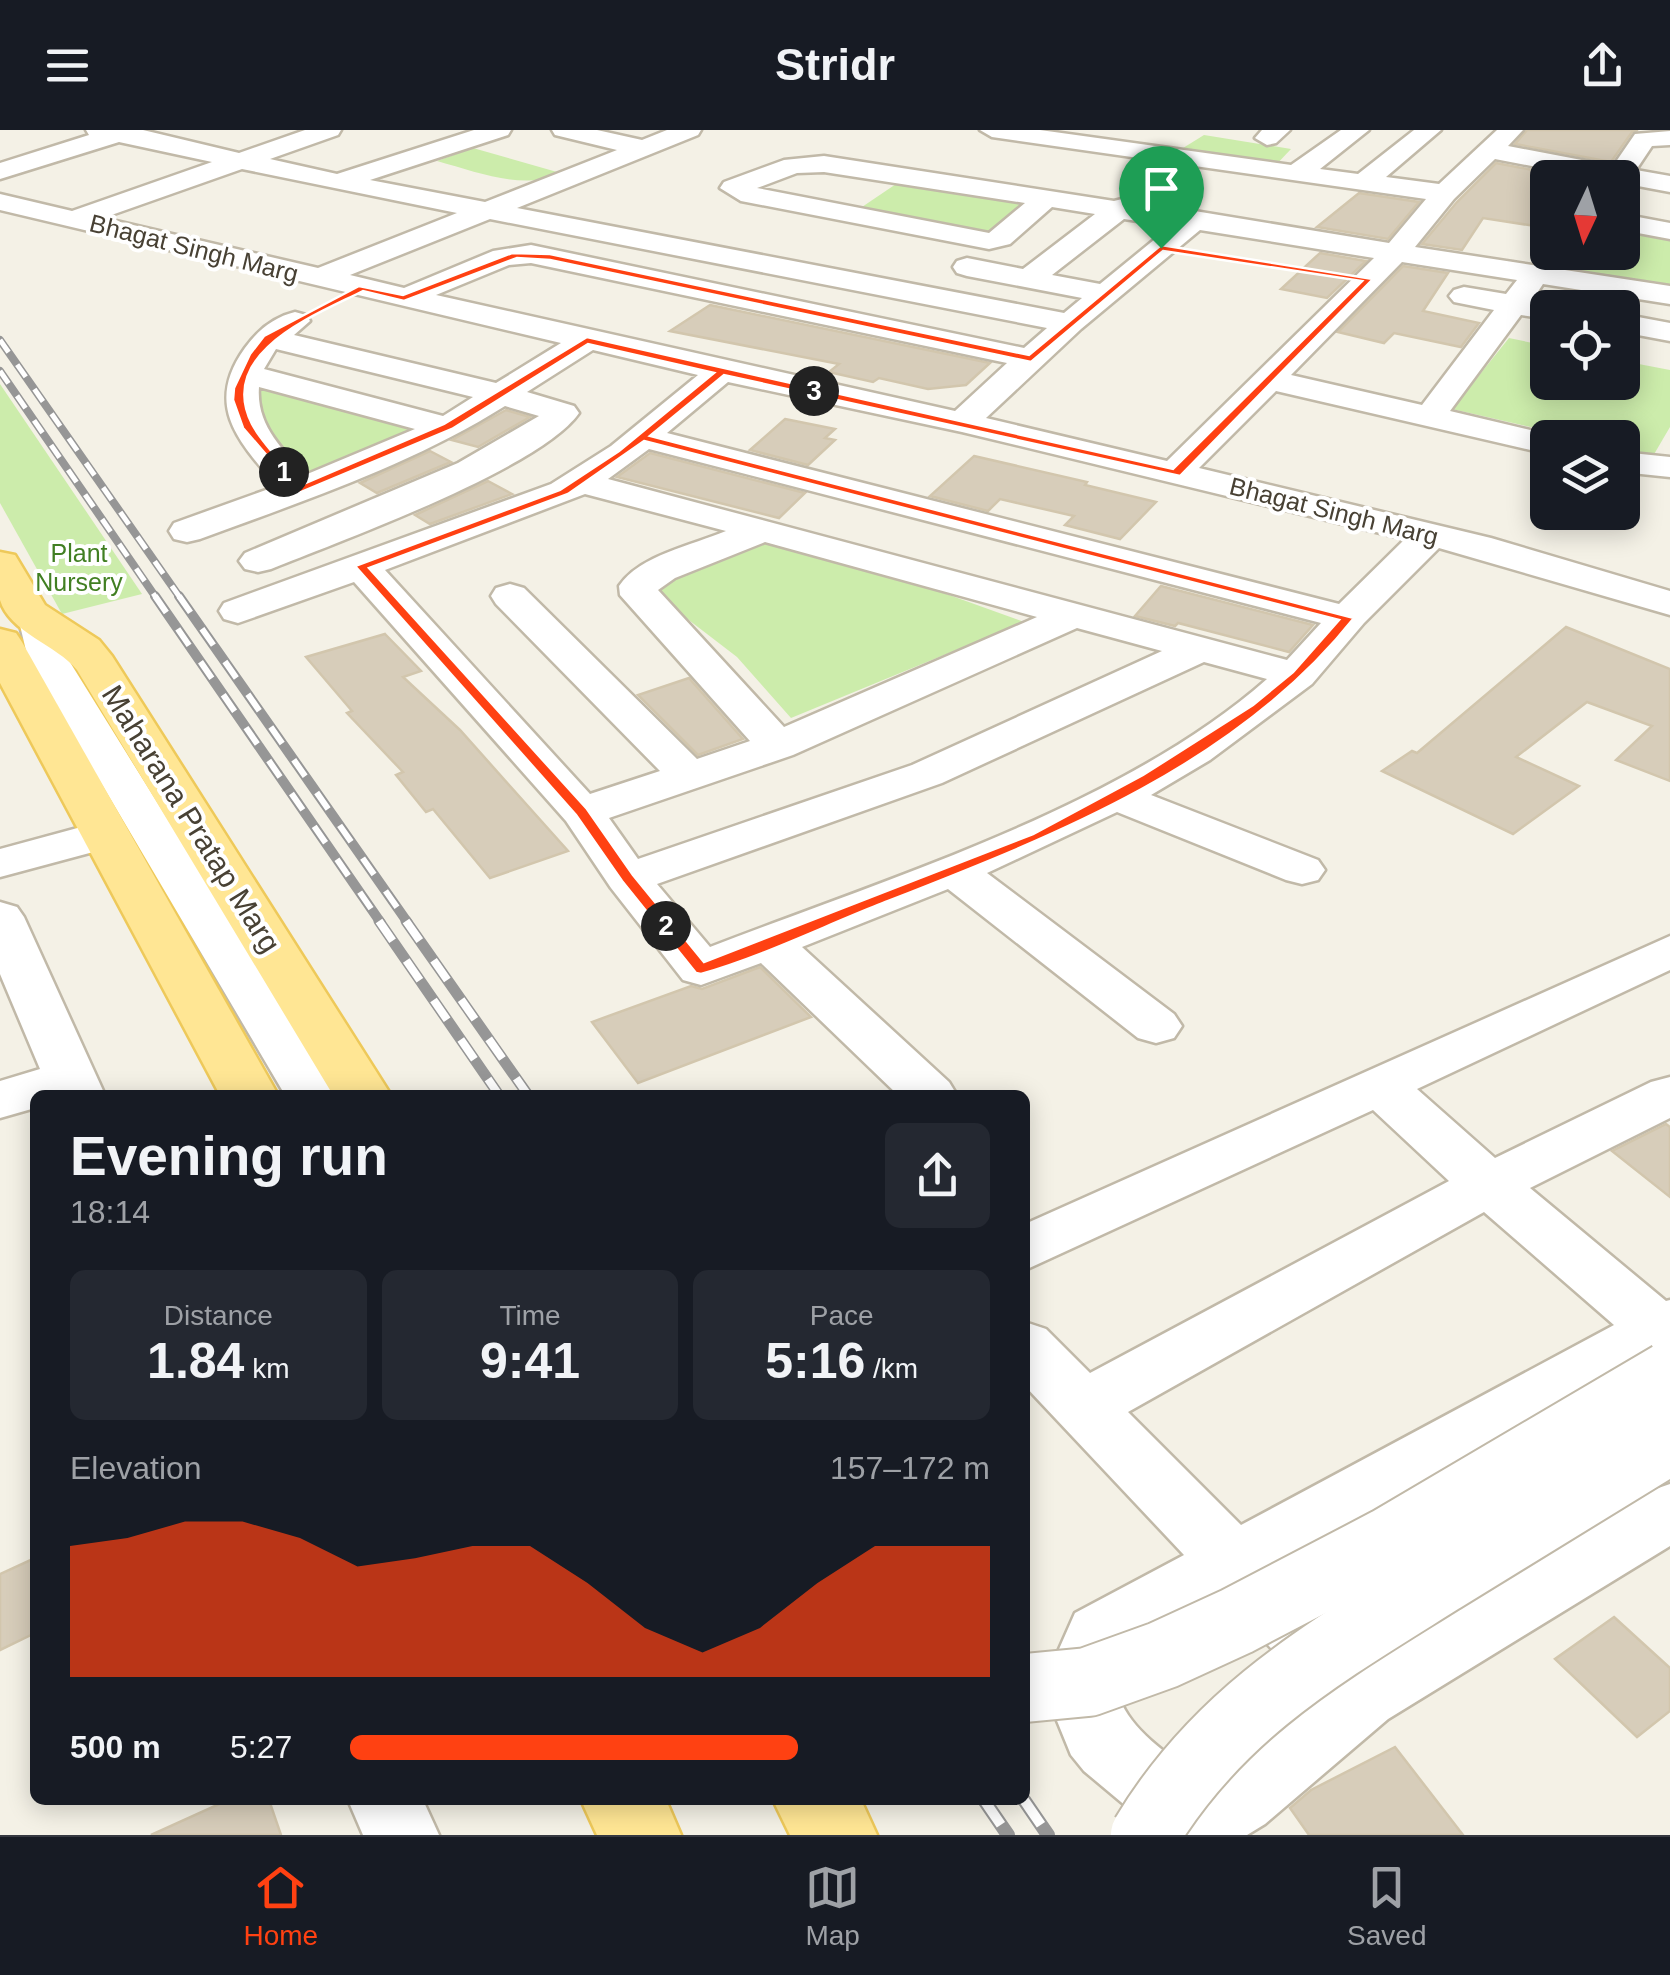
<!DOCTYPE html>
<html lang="en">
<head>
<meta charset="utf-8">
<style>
  body { margin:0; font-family:Arial,sans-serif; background:#242831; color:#f1f3f6; height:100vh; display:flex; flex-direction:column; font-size:38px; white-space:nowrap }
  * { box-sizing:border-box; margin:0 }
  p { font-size:32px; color:#9ea1a6 }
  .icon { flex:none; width:55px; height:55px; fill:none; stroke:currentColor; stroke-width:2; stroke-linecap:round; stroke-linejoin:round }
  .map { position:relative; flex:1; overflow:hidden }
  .details { position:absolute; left:30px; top:960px; width:1000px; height:715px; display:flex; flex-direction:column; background:#171b24; border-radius:15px; box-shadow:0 5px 25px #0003 }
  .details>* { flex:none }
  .needle { width:65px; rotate:184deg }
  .tools { position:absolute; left:1530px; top:30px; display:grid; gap:20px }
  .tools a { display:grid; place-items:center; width:110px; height:110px; border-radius:15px; background:#171b24; box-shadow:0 5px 25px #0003; font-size:50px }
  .pin { position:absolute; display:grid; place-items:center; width:85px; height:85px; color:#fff; margin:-102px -42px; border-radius:50% 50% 50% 0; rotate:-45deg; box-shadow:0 0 10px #0007 }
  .pin .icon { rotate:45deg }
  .km { position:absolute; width:50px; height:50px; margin:-25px; border-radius:50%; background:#222; color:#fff; font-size:28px; line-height:50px; text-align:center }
  .round { display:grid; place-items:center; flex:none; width:105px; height:105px; border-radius:15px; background:#242831 }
  .headline { display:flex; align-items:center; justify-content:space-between; height:170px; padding:0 40px }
  h1 { font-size:55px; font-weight:800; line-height:75px }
  .stats { display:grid; grid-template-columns:repeat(3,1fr); gap:15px; height:170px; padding:10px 40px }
  .stats div { display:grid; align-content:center; border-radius:15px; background:#242831; text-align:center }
  .stats b { font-size:50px; font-weight:800 }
  .stats small { font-size:28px; font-weight:400 }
  .stats p { font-size:28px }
  .chart { height:280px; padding:20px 40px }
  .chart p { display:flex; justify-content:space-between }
  .chart svg { width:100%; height:180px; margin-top:10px; fill:#ff4112; opacity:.7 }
  ul { padding:0 40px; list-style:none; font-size:32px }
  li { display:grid; grid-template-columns:160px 120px 1fr; align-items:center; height:75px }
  li i { height:25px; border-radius:12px; background:#ff4112 }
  header { display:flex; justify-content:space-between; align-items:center; height:130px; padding:0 40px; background:#171b24; font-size:45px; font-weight:800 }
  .dock { display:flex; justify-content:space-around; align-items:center; height:140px; border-top:2px solid #363941; background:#171b24; font-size:28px; color:#9ea1a6 }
  .dock a { display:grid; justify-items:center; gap:5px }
  .dock .current { color:#ff4112 }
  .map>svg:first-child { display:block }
</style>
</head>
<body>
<header><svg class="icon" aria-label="menu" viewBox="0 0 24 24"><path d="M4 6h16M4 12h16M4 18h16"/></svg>Stridr<svg class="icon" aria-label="share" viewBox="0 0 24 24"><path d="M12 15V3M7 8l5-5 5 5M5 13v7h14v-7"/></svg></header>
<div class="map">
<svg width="1670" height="1705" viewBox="0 0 1670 1705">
  <rect width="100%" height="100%" fill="#f4f1e6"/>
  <g fill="#ccecab">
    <polygon points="1204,5 1291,19 1274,37 1175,23"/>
    <path d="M473 18 564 44C521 60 480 43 437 31Z"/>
    <polygon points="899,52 1022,74 989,105 859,79"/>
    <polygon points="1623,100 1670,110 1670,155 1558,140 1568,123 1622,122"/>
    <polygon points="1509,208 1547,216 1548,252 1622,252 1623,231 1670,240 1670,297 1653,326 1623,319 1622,308 1574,307 1452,279"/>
    <polygon points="0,254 142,464 62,484 0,373"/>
    <polygon points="253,254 418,300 307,348 269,302"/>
    <polygon points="759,408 927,457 1024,492 791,588 737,527 651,461"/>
  </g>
  <g fill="#d7cdba" stroke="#d2c6ad" stroke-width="2.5">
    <polygon points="1527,0 1638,0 1632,2 1611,32 1515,14"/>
    <polygon points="1496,33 1559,45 1548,48 1548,98 1483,88 1462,120 1422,114 1457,72"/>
    <polygon points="1359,63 1419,72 1388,109 1317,97"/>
    <polygon points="1320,123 1366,131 1327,168 1281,159"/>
    <polygon points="1403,136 1448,143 1423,181 1479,193 1461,217 1394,203 1384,213 1338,202"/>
    <polygon points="710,175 990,233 966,255 928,259 879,248 873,252 829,242 839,234 670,201"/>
    <polygon points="506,280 530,287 478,317 452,310"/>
    <polygon points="785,289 835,299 825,308 835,310 808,335 750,320"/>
    <polygon points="430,321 451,332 377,363 360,353"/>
    <polygon points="650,323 805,363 779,388 617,347"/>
    <polygon points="974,326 1087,352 1085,355 1156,372 1120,409 1065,395 1074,386 1000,369 988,381 930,366"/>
    <polygon points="488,351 512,364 430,394 415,385"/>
    <polygon points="1161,456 1313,495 1289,522 1178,493 1175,496 1135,486"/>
    <polygon points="1566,497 1670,539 1670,651 1616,630 1652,596 1587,572 1516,627 1579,656 1513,704 1382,641 1412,621 1417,623"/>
    <polygon points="385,504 421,541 403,547 460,600 568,721 490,748 433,679 426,682 396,645 403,642 347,583 352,581 306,527"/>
    <polygon points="689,548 743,609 698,625 638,565"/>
    <polygon points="760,837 811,887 638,953 592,892 691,856 702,859"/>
    <polygon points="1666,994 1670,997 1670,1067 1612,1021"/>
    <polygon points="35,1428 35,1503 0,1520 0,1444"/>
    <polygon points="1614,1487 1670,1538 1670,1581 1637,1607 1555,1529"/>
    <polygon points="1395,1617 1463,1705 1309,1705 1290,1678 1311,1660"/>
    <polygon points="228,1670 269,1670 281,1705 151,1705"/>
  </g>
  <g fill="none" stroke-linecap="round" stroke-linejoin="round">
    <defs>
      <g id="minor">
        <path d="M86 0H143L239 23 305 0H341L338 5 270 29 337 44 474 0H511L508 5 370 50 485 72 617 20 555 5 552 0H597L642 10 667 0H701L698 5 517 78 1064 183 1082 168 967 146 957 143 953 137 957 131 967 128 1023 139 1095 84 1052 77 1010 114 989 119 741 71 720 58 724 52 784 30 824 26 1114 71 1122 69 1389 113 1426 69 992 7 980 0H1040L1291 35 1341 0H1369L1320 39 1358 44 1414 0H1441L1386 47 1439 54 1497 0H1523L1508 16 1613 36 1635 4 1670 1V15L1652 16 1636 40 1670 46V62L1622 53V48H1594L1495 29 1454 69 1415 117 1670 156V174L1543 154 1533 169 1561 178H1548V189L1521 185 1450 281 1560 307 1548 308V324L1276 261 1199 338 1491 408 1670 461V485L1439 418 1364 493 1312 554 1210 630 1151 665 1318 730 1325 740 1318 750 1302 754 1286 750 1117 682 987 743 1174 884 1182 896 1174 908 1156 913 1138 908 948 759 802 817 949 952 957 965H898L761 833 701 855 683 850 611 758 566 691 354 452 238 493 224 489 219 481 224 473 551 354 611 316 698 245 593 220 527 262 574 276 579 283C540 339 340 411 271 439L258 442 245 439 239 431 245 423 458 333 539 286 505 276C411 335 303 371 200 409L187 412 174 409 169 401 174 393 277 356C238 311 204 275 245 218 257 201 274 187 295 182L306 185 310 191 294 205 496 253 561 213 0 80V64L72 81 212 32 119 12 0 49V33L89 5ZM242 39 457 83 318 138 103 88ZM824 42 1025 73 989 103 757 58 797 43ZM490 89 1047 198 1024 218 531 115 493 121 404 158 350 145ZM1124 89 1171 96 1100 154 1052 145ZM1200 100 1374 128 1167 331 986 288 1081 199ZM1402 132 1517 150 1506 164 1464 157 1454 160 1449 166 1454 172 1494 180 1422 275 1291 245ZM531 133 1007 233 955 281 436 165 509 135ZM276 219 473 267 443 286 264 239ZM728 252 962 302 1405 409 1339 474 667 303ZM259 257 415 299 305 345C282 318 256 295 259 257ZM649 319 1321 493 1287 530 608 349ZM585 364 726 401C693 415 640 425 619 456L620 465 750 611 697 629 524 458 510 454 496 458 491 466 496 474 660 641 590 664 385 440ZM765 412 1037 487 784 597 658 460 675 448ZM1077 498 1162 521 912 635 638 729 609 688 793 625ZM1204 532 1267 549C1122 677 888 748 710 817L657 754 942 653Z"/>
        <polygon points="1262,0 1290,0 1276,13 1267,15 1255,8"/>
        <polygon points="1622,84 1670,93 1670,109 1622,100"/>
        <polygon points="1622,184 1670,193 1670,211 1622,202"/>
        <polygon points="1622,322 1670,327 1670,347 1622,342"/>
        <polygon points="39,479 53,483 68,529 339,965 285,965 28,529 19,491 25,483"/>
        <polygon points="107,690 123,694 130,704 123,714 0,747 0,719"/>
        <polygon points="0,772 17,777 24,787 105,965 35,965 35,978 0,988 0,951 40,939 0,844"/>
        <path d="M1670 806V840L1417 959 1495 1028 1651 952 1670 947V988L1530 1058 1666 1171 1670 1170V1221L1283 1438 1369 1525 1647 1362 1670 1354V1416L1388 1589 1265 1694 1247 1705H1177L1139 1687 1084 1641 1071 1625 1051 1576 1052 1535 1075 1483 1184 1425 1025 1256V1192L1046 1199 1090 1243 1449 1051 1373 980 1025 1140V1094ZM1484 1082 1614 1195 1241 1395 1128 1282ZM1226 1470 1313 1563 1213 1644C1184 1642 1139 1605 1125 1580 1116 1565 1120 1542 1125 1526Z"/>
        <polygon points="348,1670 423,1670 439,1705 363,1705"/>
      </g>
      <g id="major">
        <path d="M0 422 15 425 45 475 99 510 112 526 391 965H333L77 540C57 515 10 503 0 470 0 456 0 436 0 422Z"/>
        <polygon points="0,499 16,503 22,512 278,965 220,965 0,553"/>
        <polygon points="581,1670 666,1670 681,1705 597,1705"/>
        <polygon points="773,1670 861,1670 877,1705 790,1705"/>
      </g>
    </defs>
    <use href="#minor" stroke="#c1b9a8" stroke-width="5"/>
    <use href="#major" stroke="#eec95a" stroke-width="5"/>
    <use href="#minor" fill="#fff" fill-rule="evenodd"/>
    <use href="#major" fill="#ffe694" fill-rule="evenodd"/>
    <defs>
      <g id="rail-far3">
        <polyline points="0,210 181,469"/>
        <polyline points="0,241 157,469"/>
      </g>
      <g id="rail-far2">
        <polyline points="155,466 381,793"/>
        <polyline points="179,466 408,793"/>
      </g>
      <g id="rail-far1">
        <polyline points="379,791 499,965"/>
        <polyline points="406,791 528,965"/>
      </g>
      <g id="rail">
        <polyline points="984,1670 1008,1705"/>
        <polyline points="1024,1670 1048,1705"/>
      </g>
    </defs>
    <use href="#rail-far3" stroke="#969696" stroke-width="8"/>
    <use href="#rail-far2" stroke="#969696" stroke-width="10"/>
    <use href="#rail-far1" stroke="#969696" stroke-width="11"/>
    <use href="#rail" stroke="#969696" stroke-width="14"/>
    <use href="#rail-far3" stroke="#fff" stroke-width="5" stroke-dasharray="15" stroke-linecap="butt"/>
    <use href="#rail-far2" stroke="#fff" stroke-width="6" stroke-dasharray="20" stroke-linecap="butt"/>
    <use href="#rail-far1" stroke="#fff" stroke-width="8" stroke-dasharray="24" stroke-linecap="butt"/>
    <use href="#rail" stroke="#fff" stroke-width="10" stroke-dasharray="30" stroke-linecap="butt"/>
    <defs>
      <g id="minor-bridge">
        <polyline points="1025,1558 1088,1552 1163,1525 1237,1491 1388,1412 1670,1246"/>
        <path d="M1145 1705C1219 1582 1324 1523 1442 1449 1518 1402 1594 1355 1670 1309"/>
      </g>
    </defs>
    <use href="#minor-bridge" stroke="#c1b9a8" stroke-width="72" stroke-linecap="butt"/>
    <use href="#minor-bridge" stroke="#fff" stroke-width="68"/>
  </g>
  <path fill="#ff4112" stroke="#fff" stroke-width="2.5" fill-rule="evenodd" d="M1161 115 1373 149 1180 346 724 245 650 306 1354 488C1236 637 1049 708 878 775 820 798 761 827 701 844L696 843 622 751 576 685 355 436 560 360 619 321 714 243 588 214 452 299 299 363 243 298 233 270 234 258 250 224 264 206 359 156 403 165 512 123 550 124 1029 225ZM1163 121 1362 151 1173 339 587 207 444 294 301 355C286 336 263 315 252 294 216 222 316 185 363 161L404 171 517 128 550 130 1031 232ZM644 311 1339 490 1293 542 1253 575 1143 645 1033 704 704 832 633 745 587 679 369 438 568 364Z"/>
  <g text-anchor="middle" stroke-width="8" stroke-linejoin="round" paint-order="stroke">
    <g font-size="25" fill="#484134" stroke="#fff">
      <text transform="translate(194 118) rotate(14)" y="9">Bhagat Singh Marg</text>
      <text transform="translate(1334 381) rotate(14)" y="9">Bhagat Singh Marg</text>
    </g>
    <g font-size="25" fill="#417f22" stroke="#fff">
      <text x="79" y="432">Plant<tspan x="79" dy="29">Nursery</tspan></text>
    </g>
    <g font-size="30" fill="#484134" stroke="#fff">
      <text transform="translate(191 689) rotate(58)" y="10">Maharana Pratap Marg</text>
    </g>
  </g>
</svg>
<div class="tools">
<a><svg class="needle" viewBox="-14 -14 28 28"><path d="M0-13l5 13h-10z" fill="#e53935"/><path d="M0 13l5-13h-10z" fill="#9ea1a6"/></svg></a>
<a><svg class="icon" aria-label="locate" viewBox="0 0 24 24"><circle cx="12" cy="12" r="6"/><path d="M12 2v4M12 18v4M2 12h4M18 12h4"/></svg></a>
<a><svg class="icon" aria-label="layers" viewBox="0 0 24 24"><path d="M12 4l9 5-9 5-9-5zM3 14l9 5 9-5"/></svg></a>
</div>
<div class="pin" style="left:1161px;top:118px;background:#1e9e55"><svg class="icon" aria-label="arrive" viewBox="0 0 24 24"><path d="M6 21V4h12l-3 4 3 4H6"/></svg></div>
<b class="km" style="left:284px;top:342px">1</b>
<b class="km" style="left:666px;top:796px">2</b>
<b class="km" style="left:814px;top:261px">3</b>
<section class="details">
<div class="headline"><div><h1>Evening run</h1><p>18:14</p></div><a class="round"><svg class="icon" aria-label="share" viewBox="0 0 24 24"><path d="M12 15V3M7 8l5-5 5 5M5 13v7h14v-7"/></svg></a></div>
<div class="stats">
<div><p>Distance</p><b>1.84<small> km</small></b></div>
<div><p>Time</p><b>9:41</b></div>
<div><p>Pace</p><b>5:16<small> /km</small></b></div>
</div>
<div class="chart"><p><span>Elevation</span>157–172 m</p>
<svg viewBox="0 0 160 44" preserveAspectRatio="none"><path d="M0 44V12L10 10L20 6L30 6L40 10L50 17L60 15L70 12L80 12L90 21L100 32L110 38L120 32L130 21L140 12L150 12L160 12V44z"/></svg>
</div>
<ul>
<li><b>500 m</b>5:27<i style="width:70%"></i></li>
</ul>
</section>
</div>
<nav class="dock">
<a class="current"><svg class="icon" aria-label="home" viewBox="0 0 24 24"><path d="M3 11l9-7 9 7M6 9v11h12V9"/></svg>Home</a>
<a><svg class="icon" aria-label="map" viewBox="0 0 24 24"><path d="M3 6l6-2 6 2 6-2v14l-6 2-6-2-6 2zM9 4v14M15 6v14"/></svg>Map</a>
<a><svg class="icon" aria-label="saved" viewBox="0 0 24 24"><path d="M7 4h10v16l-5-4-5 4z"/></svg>Saved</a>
</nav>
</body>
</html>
